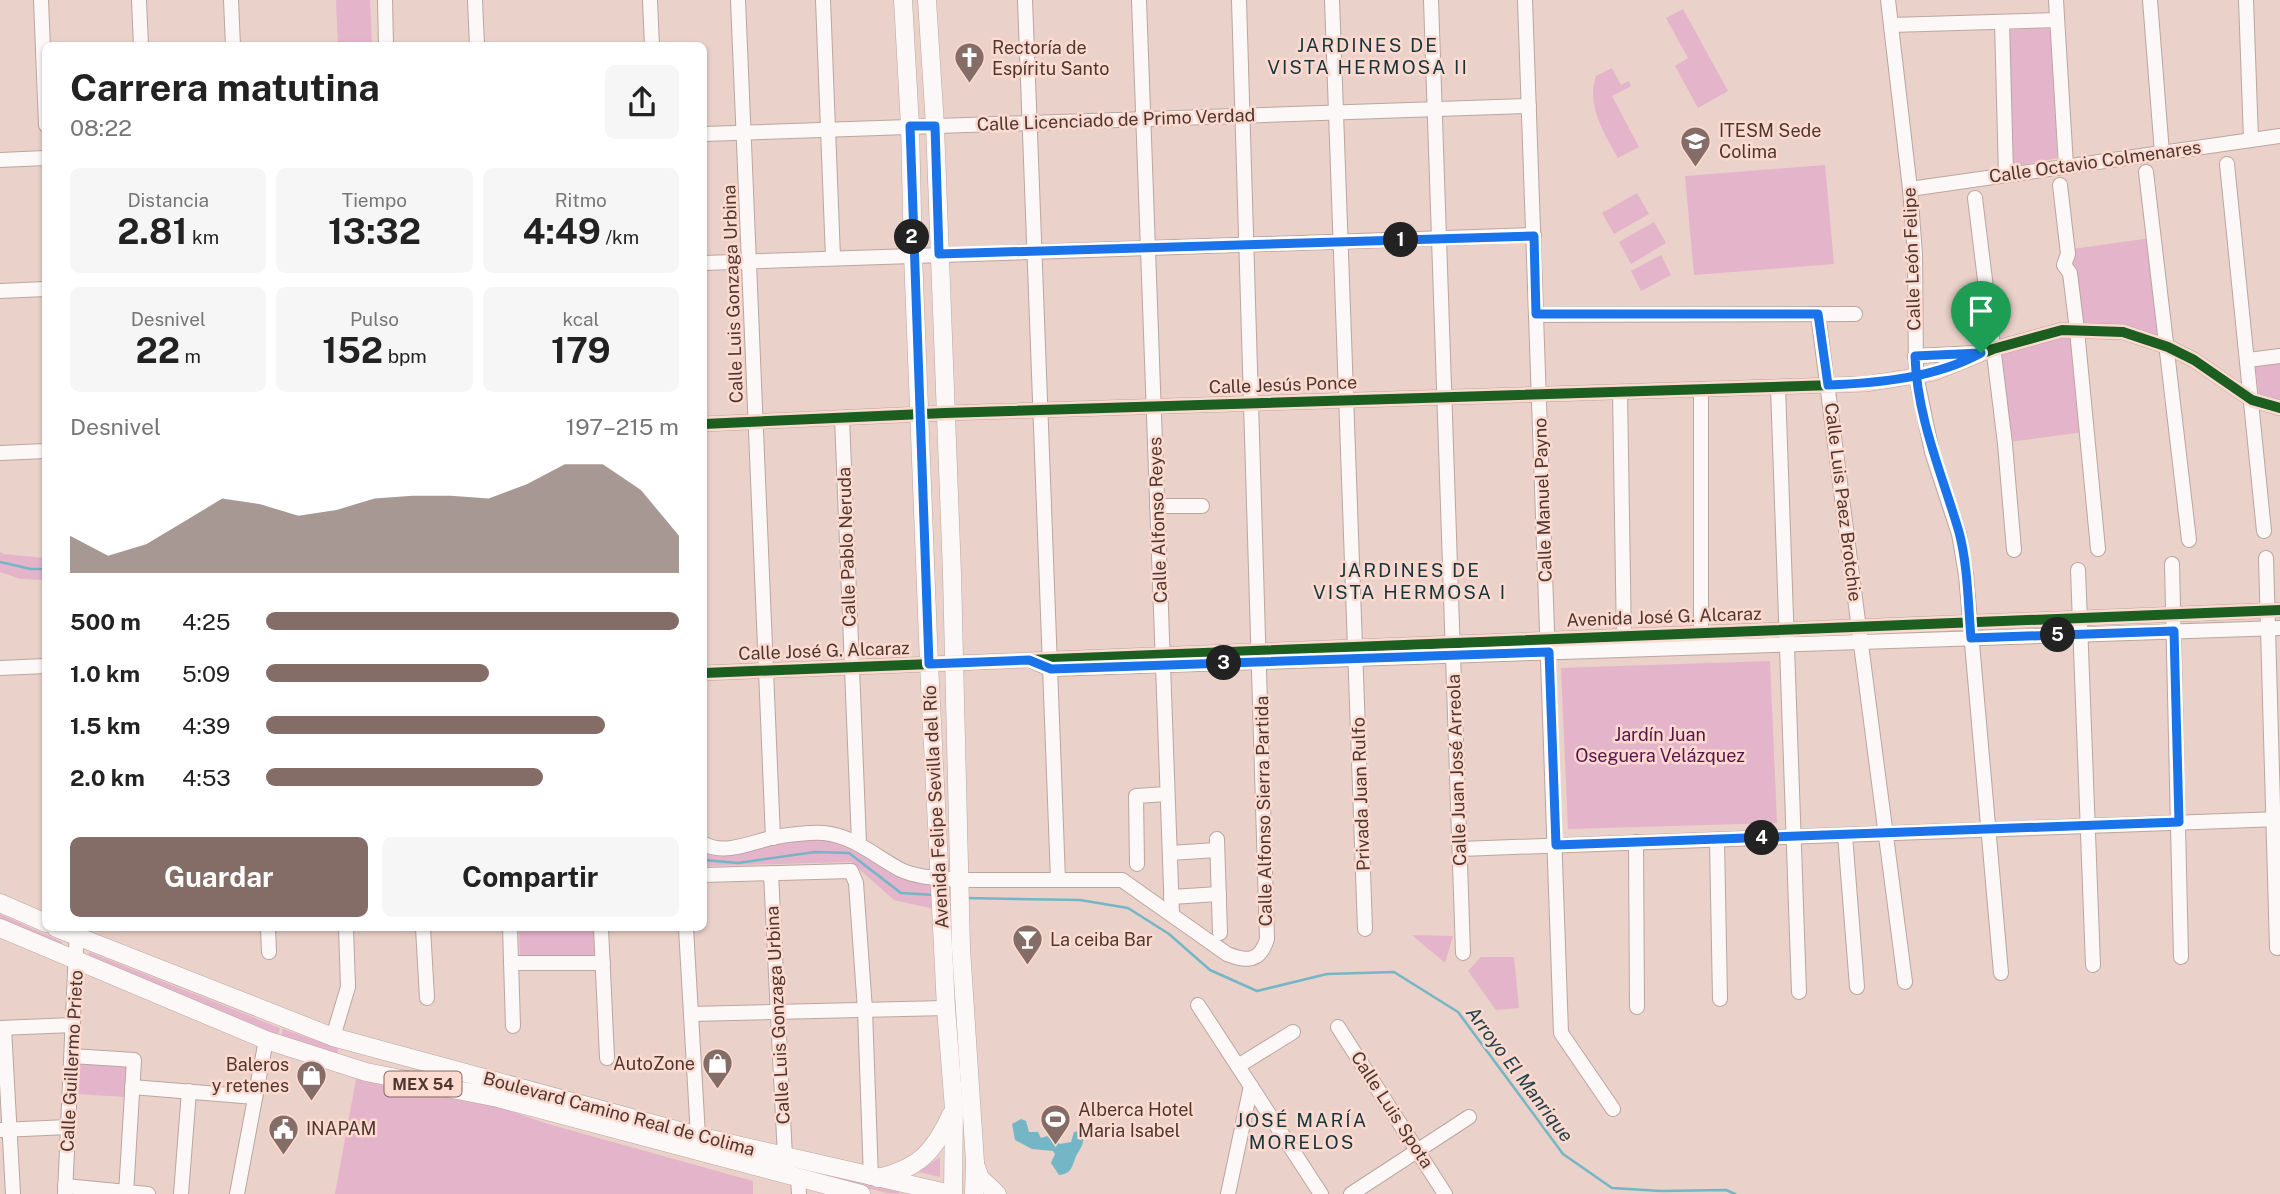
<!DOCTYPE html>
<html lang="es">
<head>
<meta charset="utf-8">
<style>
  body { margin:0; font-family:"Public Sans",sans-serif; background:#f6f6f6; color:#222; height:100vh; display:flex; flex-direction:column; font-size:26px; white-space:nowrap }
  * { box-sizing:border-box; margin:0 }
  p { font-size:23px; color:#767676 }
  .icon { flex:none; width:38px; height:38px; fill:none; stroke:currentColor; stroke-width:2; stroke-linecap:round; stroke-linejoin:round }
  .map { position:relative; flex:1; overflow:hidden }
  .sheet { position:absolute; left:42px; top:42px; width:665px; height:889px; display:flex; flex-direction:column; background:#fff; border-radius:10px; box-shadow:0 2px 5px #0004 }
  .sheet>* { flex:none }
  .pin { position:absolute; display:grid; place-items:center; width:60px; height:60px; color:#fff; margin:-72px -30px; border-radius:50% 50% 50% 0; rotate:-45deg; box-shadow:0 0 7px #0007 }
  .pin .icon { rotate:45deg }
  .km { position:absolute; width:35px; height:35px; margin:-18px; border-radius:50%; background:#222; color:#fff; font-size:19px; line-height:35px; text-align:center }
  .round { display:grid; place-items:center; flex:none; width:74px; height:74px; border-radius:10px; background:#f6f6f6 }
  .headline { display:flex; align-items:center; justify-content:space-between; height:119px; padding:0 28px }
  h1 { font-size:38px; font-weight:700; line-height:52px }
  .figures { display:grid; grid-template-columns:repeat(3,1fr); gap:10px; height:119px; padding:7px 28px }
  .figures div { display:grid; align-content:center; border-radius:10px; background:#f6f6f6; text-align:center }
  .figures b { font-size:35px; font-weight:700 }
  .figures small { font-size:19px; font-weight:400 }
  .figures p { font-size:19px }
  .chart { height:196px; padding:14px 28px }
  .chart p { display:flex; justify-content:space-between }
  .chart svg { width:100%; height:126px; margin-top:7px; fill:#846d66; opacity:.7 }
  .cta { display:flex; gap:14px; margin-top:auto; padding:14px 28px }
  .cta a { flex:1; height:80px; border-radius:10px; background:#846d66; color:#fff; font-size:28px; font-weight:700; line-height:80px; text-align:center }
  .cta a+a { background:#f6f6f6; color:#222 }
  ul { padding:0 28px; list-style:none; font-size:23px }
  li { display:grid; grid-template-columns:112px 84px 1fr; align-items:center; height:52px }
  li i { height:18px; border-radius:9px; background:#846d66 }
  .map>svg:first-child { display:block }
</style>
</head>
<body>
<div class="map">
<svg width="2280" height="1194" viewBox="0 0 2280 1194">
  <rect width="100%" height="100%" fill="#ead1c9"/>
  <g fill="#e4b4cb">
    <polygon points="336,0 370,0 372,45 338,45"/>
    <polygon points="1683,9 1728,91 1698,108 1675,66 1688,58 1666,18"/>
    <polygon points="2053,28 2057,158 2012,167 2009,30"/>
    <path d="M1612 68 1621 85 1629 81 1631 86 1612 96 1639 147 1618 158C1604 133 1586 105 1596 76Z"/>
    <polygon points="1825,165 1834,264 1694,275 1685,176"/>
    <polygon points="1637,193 1649,214 1614,234 1602,213"/>
    <polygon points="1654,222 1666,243 1631,264 1619,242"/>
    <polygon points="2151,238 2164,343 2081,327 2072,249"/>
    <polygon points="1661,255 1671,275 1641,291 1631,271"/>
    <polygon points="2062,335 2074,336 2084,432 2009,442 1997,353"/>
    <polygon points="2280,362 2280,402 2259,395 2255,365"/>
    <polygon points="0,552 4,554 45,558 45,580 20,579 0,572"/>
    <polygon points="1770,661 1777,823 1568,829 1561,668"/>
    <polygon points="825,838 857,848 933,881 934,909 894,900 851,862 704,866 704,852 741,852 777,842"/>
    <polygon points="0,914 62,942 62,947 0,919"/>
    <polygon points="519,928 594,928 594,956 520,957"/>
    <polygon points="1412,935 1453,936 1445,963"/>
    <polygon points="89,952 280,1028 278,1035 88,958"/>
    <polygon points="1481,957 1514,957 1519,1008 1496,1010 1468,971"/>
    <polygon points="283,1029 338,1048 337,1055 281,1036"/>
    <polygon points="78,1060 128,1063 126,1097 76,1094"/>
    <polygon points="356,1079 496,1106 548,1124 753,1181 753,1194 335,1194"/>
    <polygon points="940,1157 940,1177 919,1172"/>
    <polygon points="770,1161 900,1190 899,1194 888,1193 770,1167"/>
  </g>
  <path fill="#74b6c6" d="M1021 1119 1026 1121 1029 1132H1038L1041 1138 1047 1136 1060 1144 1071 1142 1074 1132 1080 1131C1087 1141 1081 1147 1076 1156 1072 1166 1072 1174 1059 1175L1051 1163 1055 1154 1053 1151 1032 1149 1015 1140 1012 1124Z"/>
  <g fill="none" stroke-linecap="round" stroke-linejoin="round">
    <g stroke="#74b6c6" stroke-width="2.5">
      <polyline points="0,562 31,569 46,569"/>
      <polyline points="704,860 738,863 815,852 849,853 901,893 934,895"/>
      <polyline points="965,898 1080,900 1128,908 1169,934 1210,970 1257,991 1327,974 1394,972 1458,1012 1563,1154 1612,1188 1661,1191 1726,1190 1735,1194"/>
    </g>
    <defs>
      <g id="minor">
        <polyline points="41,0 46,125"/>
        <polyline points="139,0 141,46"/>
        <polyline points="231,0 233,46"/>
        <polyline points="385,0 386,46"/>
        <polyline points="475,0 477,46"/>
        <polyline points="650,0 652,46"/>
        <polyline points="738,0 773,838"/>
        <polyline points="823,0 833,258"/>
        <polyline points="1025,0 1058,880"/>
        <polyline points="1139,0 1172,915"/>
        <polyline points="1332,0 1365,929"/>
        <polyline points="1431,0 1463,953"/>
        <polyline points="1525,0 1561,1033 1613,1109"/>
        <polyline points="1888,0 1910,189 1915,254 1916,375 1932,452 1959,534 1966,575 2001,973"/>
        <polyline points="2056,0 2066,166"/>
        <polyline points="2150,0 2162,153"/>
        <polyline points="2246,0 2251,140"/>
        <polyline points="2002,22 2006,175"/>
        <polyline points="1891,25 2057,20"/>
        <polyline points="704,134 1529,106"/>
        <polyline points="0,160 46,158"/>
        <polyline points="2227,164 2264,531"/>
        <polyline points="2146,172 2189,540"/>
        <polyline points="2060,185 2068,254 2064,265 2070,273 2077,330 2098,549"/>
        <polyline points="1910,189 2280,136"/>
        <polyline points="1975,198 2005,444 2014,550"/>
        <polyline points="704,263 1534,235"/>
        <polyline points="0,291 46,289"/>
        <polyline points="1818,314 1905,982"/>
        <polyline points="1536,315 1855,314"/>
        <polyline points="1915,356 1976,353"/>
        <polyline points="2248,360 2280,356"/>
        <polyline points="1778,387 1799,992"/>
        <polyline points="1620,392 1624,642"/>
        <polyline points="842,418 859,843"/>
        <polyline points="704,424 945,413 1865,384 1934,373 1993,349 2062,330 2123,332 2168,347 2194,360 2252,400 2280,408"/>
        <polyline points="0,453 46,451"/>
        <polyline points="1157,506 1202,506"/>
        <polyline points="2266,558 2277,948"/>
        <polyline points="2172,564 2181,957"/>
        <polyline points="2078,570 2093,965"/>
        <polyline points="1701,640 1701,389"/>
        <polyline points="1034,662 1050,669 2280,628"/>
        <polyline points="0,668 46,666"/>
        <polyline points="704,673 2280,610"/>
        <polyline points="1845,835 1857,987"/>
        <polyline points="1217,839 1220,933"/>
        <polyline points="1717,840 1720,999"/>
        <polyline points="1636,842 1637,1007"/>
        <path d="M704 844C725 855 750 843 771 838 784 835 811 832 824 833 854 836 876 857 901 870 918 878 941 878 959 880H1122L1227 954C1247 962 1260 962 1267 939L1239 0"/>
        <polyline points="1460,849 2280,819"/>
        <polyline points="1170,853 1217,850"/>
        <polyline points="1137,864 1136,796 1167,794"/>
        <polyline points="771,873 785,1157"/>
        <polyline points="704,875 851,871 856,883 865,1010 871,1178"/>
        <polyline points="1171,897 1219,894"/>
        <polyline points="268,928 269,952"/>
        <polyline points="423,928 427,998"/>
        <polyline points="510,928 513,1026"/>
        <polyline points="601,928 607,1058"/>
        <polyline points="686,928 698,1136"/>
        <polyline points="511,963 603,963"/>
        <polyline points="1198,1005 1321,1194"/>
        <polyline points="691,1014 946,1008"/>
        <polyline points="1338,1027 1445,1194"/>
        <polyline points="0,1028 73,1025"/>
        <polyline points="4,1028 13,1194"/>
        <polyline points="333,1037 348,987 346,928"/>
        <polyline points="72,1056 134,1060 126,1194"/>
        <polyline points="1238,1066 1293,1032"/>
        <polyline points="132,1087 255,1097"/>
        <polyline points="1,1130 68,1127"/>
        <polyline points="798,1178 799,1194"/>
        <polyline points="65,1186 148,1194"/>
        <polyline points="65,1194 77,928"/>
        <polyline points="181,1194 189,1091"/>
        <polyline points="237,1194 266,1040"/>
        <polyline points="1228,1194 1251,1086"/>
        <polyline points="1351,1194 1469,1117"/>
      </g>
      <g id="major">
        <polyline points="903,0 910,126 913,255 929,664 946,1008 954,1109 953,1194"/>
        <polyline points="927,0 935,126 952,574 961,949 975,1162 974,1194"/>
        <polyline points="0,903 46,923"/>
        <polyline points="0,928 266,1040 366,1072 498,1098 861,1194"/>
        <polyline points="56,928 333,1037 698,1136 951,1194"/>
        <polyline points="976,1167 980,1178 997,1194"/>
        <path d="M878 1178C919 1168 934 1152 951 1115"/>
      </g>
    </defs>
    <use href="#minor" stroke="#bba69f" stroke-width="16"/>
    <use href="#major" stroke="#bba69f" stroke-width="19"/>
    <use href="#minor" stroke="#fcf8f7" stroke-width="14"/>
    <use href="#major" stroke="#fcf8f7" stroke-width="18"/>
    <defs>
      <g id="cycleway">
        <polyline points="704,424 945,413 1865,384 1934,373 1993,349 2062,330 2123,332 2168,347 2194,360 2252,400 2280,408"/>
        <polyline points="704,673 2280,610"/>
      </g>
    </defs>
    <use href="#cycleway" stroke="#fddad0" stroke-width="15"/>
    <use href="#cycleway" stroke="#1b5e20" stroke-width="10"/>
  </g>
  <g fill="none" stroke-linecap="round" stroke-linejoin="round">
    <defs>
      <path id="route" d="M1981 353C1935 378 1879 383 1828 385L1818 314H1536L1534 236 939 254 935 126H910L929 664 1029 660 1051 669 1549 652 1556 845 2179 822 2174 631 1971 638C1968 604 1968 566 1959 532 1942 474 1917 418 1915 356L1981 353"/>
    </defs>
    <use href="#route" stroke="#fff" stroke-width="14"/>
    <use href="#route" stroke="#1a73e8" stroke-width="9"/>
  </g>
  <defs>
    <symbol id="church-pin" viewBox="-11 -11 22 30"><path d="M0 17L-7.5 6A9.5 9.5 0 1 1 7.5 6Z" fill="#846d66" stroke="#fddad0"/><path d="M-1.2-6h2.4v3.5h3.3v2.4h-3.3V6h-2.4V-.1h-3.3v-2.4h3.3Z" fill="#fff"/></symbol>
    <symbol id="school-pin" viewBox="-11 -11 22 30"><path d="M0 17L-7.5 6A9.5 9.5 0 1 1 7.5 6Z" fill="#846d66" stroke="#fddad0"/><path d="M0-5L7-2L0 1L-7-2ZM-4 1L0 2.5L4 1V4Q0 6-4 4Z" fill="#fff"/></symbol>
    <symbol id="bar-pin" viewBox="-11 -11 22 30"><path d="M0 17L-7.5 6A9.5 9.5 0 1 1 7.5 6Z" fill="#846d66" stroke="#fddad0"/><path d="M-6-5H6L.8 .8V4.5H3.5V6h-7V4.5H-.8V.8Z" fill="#fff"/></symbol>
    <symbol id="shop-pin" viewBox="-11 -11 22 30"><path d="M0 17L-7.5 6A9.5 9.5 0 1 1 7.5 6Z" fill="#846d66" stroke="#fddad0"/><path d="M-5-2.5h2.3a2.7 3.5 0 0 1 5.4 0H5L5.5 6h-11ZM-1.5-2.5h3a1.5 2.3 0 0 0-3 0Z" fill="#fff"/></symbol>
    <symbol id="stadium-pin" viewBox="-11 -11 22 30"><path d="M0 17L-7.5 6A9.5 9.5 0 1 1 7.5 6Z" fill="#846d66" stroke="#fddad0"/><path d="M0-5a6.5 5 0 1 0 0 10a6.5 5 0 1 0 0-10ZM-3.5-1.8h7v3.6h-7Z" fill="#fff"/></symbol>
    <symbol id="civic-pin" viewBox="-11 -11 22 30"><path d="M0 17L-7.5 6A9.5 9.5 0 1 1 7.5 6Z" fill="#846d66" stroke="#fddad0"/><path d="M-.6-6.5H3V-4.5H.6V-3L4-1V1h2V6H-6V1h2V-1L-.6-3ZM-1.2 2.5V6h2.4V2.5Z" fill="#fff"/></symbol>
  </defs>
  <g fill-rule="evenodd">
    <use href="#church-pin" x="952" y="40" width="35" height="47"/>
    <use href="#school-pin" x="1678" y="124" width="35" height="47"/>
    <use href="#bar-pin" x="1010" y="922" width="35" height="47"/>
    <use href="#shop-pin" x="700" y="1046" width="35" height="47"/>
    <use href="#shop-pin" x="294" y="1058" width="35" height="47"/>
    <use href="#stadium-pin" x="1038" y="1102" width="35" height="47"/>
    <use href="#civic-pin" x="266" y="1112" width="35" height="47"/>
  </g>
  <g text-anchor="middle" stroke-width="5" stroke-linejoin="round" paint-order="stroke">
    <rect fill="#fddad0" stroke="#826860" stroke-width="2" x="384.5" y="1071.5" width="77" height="25" rx="5"/>
    <g font-size="16" font-weight="bold" fill="#4d3730">
      <text x="423" y="1090">MEX 54</text>
    </g>
    <g font-size="18" fill="#4d3730" stroke="#fddad0" text-anchor="start">
      <text x="992" y="54">Rectoría de<tspan x="992" dy="21">Espíritu Santo</tspan></text>
      <text x="1719" y="137">ITESM Sede<tspan x="1719" dy="21">Colima</tspan></text>
      <text x="1050" y="946">La ceiba Bar</text>
      <text x="695" y="1070" text-anchor="end">AutoZone</text>
      <text x="289" y="1071" text-anchor="end">Baleros<tspan x="289" dy="21">y retenes</tspan></text>
      <text x="1078" y="1116">Alberca Hotel<tspan x="1078" dy="21">Maria Isabel</tspan></text>
      <text x="306" y="1135">INAPAM</text>
    </g>
    <g font-size="18" fill="#4d3730" stroke="#fddad0">
      <text transform="translate(1116 120) rotate(-2)" y="6">Calle Licenciado de Primo Verdad</text>
      <text transform="translate(2095 162) rotate(-8)" y="6">Calle Octavio Colmenares</text>
      <text transform="translate(1912 259) rotate(-92)" y="6">Calle León Felipe</text>
      <text transform="translate(733 294) rotate(-92)" y="6">Calle Luis Gonzaga Urbina</text>
      <text transform="translate(1283 385) rotate(-2)" y="6">Calle Jesús Ponce</text>
      <text transform="translate(1543 500) rotate(-92)" y="6">Calle Manuel Payno</text>
      <text transform="translate(1843 502) rotate(83)" y="6">Calle Luis Paez Brotchie</text>
      <text transform="translate(1158 520) rotate(-92)" y="6">Calle Alfonso Reyes</text>
      <text transform="translate(847 547) rotate(-92)" y="6">Calle Pablo Neruda</text>
      <text transform="translate(1664 617) rotate(-2)" y="6">Avenida José G. Alcaraz</text>
      <text transform="translate(824 651) rotate(-2)" y="6">Calle José G. Alcaraz</text>
      <text transform="translate(1457 770) rotate(-92)" y="6">Calle Juan José Arreola</text>
      <text transform="translate(1361 794) rotate(-92)" y="6">Privada Juan Rulfo</text>
      <text transform="translate(936 807) rotate(-93)" y="6">Avenida Felipe Sevilla del Río</text>
      <text transform="translate(1264 811) rotate(-91)" y="6">Calle Alfonso Sierra Partida</text>
      <text transform="translate(778 1015) rotate(-93)" y="6">Calle Luis Gonzaga Urbina</text>
      <text transform="translate(72 1061) rotate(-87)" y="6">Calle Guillermo Prieto</text>
      <text transform="translate(1392 1110) rotate(57)" y="6">Calle Luis Spota</text>
      <text transform="translate(619 1114) rotate(15)" y="6">Boulevard Camino Real de Colima</text>
    </g>
    <g font-size="18" fill="#58134a" stroke="#fddad0">
      <text x="1660" y="741">Jardín Juan<tspan x="1660" dy="21">Oseguera Velázquez</tspan></text>
    </g>
    <g font-size="19" letter-spacing="2" fill="#15353d" stroke="#fddad0">
      <text x="1368" y="52">JARDINES DE<tspan x="1368" dy="22">VISTA HERMOSA II</tspan></text>
      <text x="1410" y="577">JARDINES DE<tspan x="1410" dy="22">VISTA HERMOSA I</tspan></text>
      <text x="1302" y="1127">JOSÉ MARÍA<tspan x="1302" dy="22">MORELOS</tspan></text>
    </g>
    <g font-size="19" font-style="italic" fill="#22414a" stroke="#fddad0">
      <text transform="translate(1520 1074) rotate(53)" y="7">Arroyo El Manrique</text>
    </g>
  </g>
</svg>
<div class="pin" style="left:1981px;top:353px;background:#1e9e55"><svg class="icon" aria-label="arrive" viewBox="0 0 24 24"><path d="M6 21V4h12l-3 4 3 4H6"/></svg></div>
<b class="km" style="left:1401px;top:240px">1</b>
<b class="km" style="left:912px;top:237px">2</b>
<b class="km" style="left:1224px;top:663px">3</b>
<b class="km" style="left:1762px;top:838px">4</b>
<b class="km" style="left:2058px;top:635px">5</b>
<section class="sheet">
<div class="headline"><div><h1>Carrera matutina</h1><p>08:22</p></div><a class="round"><svg class="icon" aria-label="share" viewBox="0 0 24 24"><path d="M12 15V3M7 8l5-5 5 5M5 13v7h14v-7"/></svg></a></div>
<div class="figures">
<div><p>Distancia</p><b>2.81<small> km</small></b></div>
<div><p>Tiempo</p><b>13:32</b></div>
<div><p>Ritmo</p><b>4:49<small> /km</small></b></div>
</div>
<div class="figures">
<div><p>Desnivel</p><b>22<small> m</small></b></div>
<div><p>Pulso</p><b>152<small> bpm</small></b></div>
<div><p>kcal</p><b>179</b></div>
</div>
<div class="chart"><p><span>Desnivel</span>197–215 m</p>
<svg viewBox="0 0 160 44" preserveAspectRatio="none"><path d="M0 44V31L10 38L20 34L30 26L40 18L50 20L60 24L70 22L80 18L90 17L100 17L110 18L120 13L130 6L140 6L150 15L160 31V44z"/></svg>
</div>
<ul>
<li><b>500 m</b>4:25<i style="width:100%"></i></li>
<li><b>1.0 km</b>5:09<i style="width:54%"></i></li>
<li><b>1.5 km</b>4:39<i style="width:82%"></i></li>
<li><b>2.0 km</b>4:53<i style="width:67%"></i></li>
</ul>
<div class="cta"><a>Guardar</a><a>Compartir</a></div>
</section>
</div>
</body>
</html>
